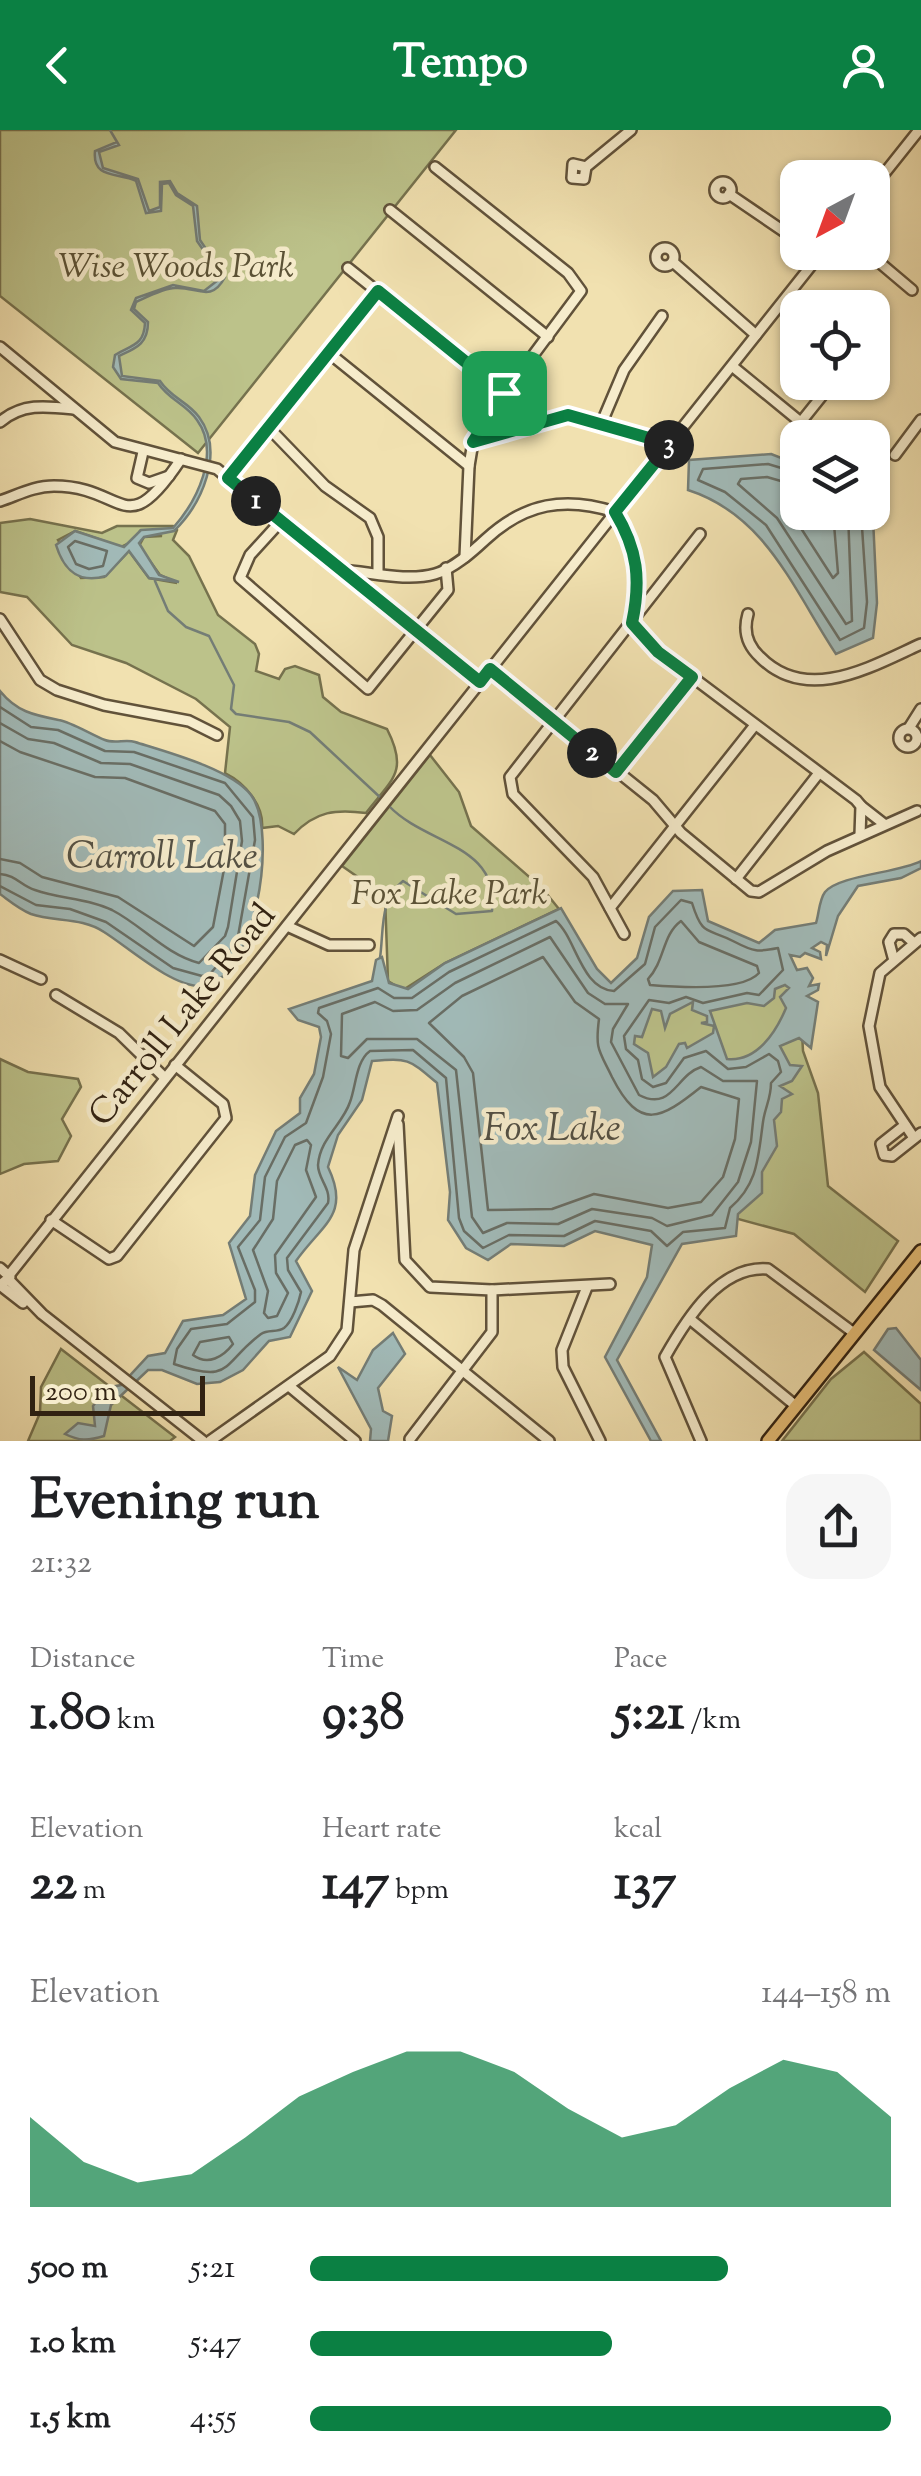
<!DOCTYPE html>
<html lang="en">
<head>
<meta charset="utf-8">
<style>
  body { margin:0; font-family:"Sorts Mill Goudy",serif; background:#f6f6f6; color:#202124; height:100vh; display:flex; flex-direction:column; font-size:38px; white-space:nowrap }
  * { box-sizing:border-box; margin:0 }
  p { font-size:32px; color:#757577 }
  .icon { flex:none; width:55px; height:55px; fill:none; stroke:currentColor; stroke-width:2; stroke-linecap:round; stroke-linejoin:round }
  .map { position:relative; height:1311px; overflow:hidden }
  .details { display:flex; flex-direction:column; background:#fff; flex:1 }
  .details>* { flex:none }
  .needle { width:65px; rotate:221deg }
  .tools { position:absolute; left:780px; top:30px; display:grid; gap:20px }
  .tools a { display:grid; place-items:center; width:110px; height:110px; border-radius:20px; background:#fff; box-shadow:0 2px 8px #0004; font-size:50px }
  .scale { position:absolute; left:30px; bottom:25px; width:175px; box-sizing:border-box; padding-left:10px; border:5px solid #312212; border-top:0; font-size:28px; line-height:35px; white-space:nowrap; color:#312212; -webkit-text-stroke:8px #f6eccc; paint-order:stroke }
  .pin { position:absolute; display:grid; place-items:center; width:85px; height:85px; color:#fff; margin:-42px; border-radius:20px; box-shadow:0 5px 15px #0006 }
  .km { position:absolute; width:50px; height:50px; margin:-25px; border-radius:50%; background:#222; color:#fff; font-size:28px; line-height:50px; text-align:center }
  .round { display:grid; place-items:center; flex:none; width:105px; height:105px; border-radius:30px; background:#f6f6f6 }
  .summary { display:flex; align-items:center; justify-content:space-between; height:170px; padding:0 30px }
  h1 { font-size:55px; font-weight:700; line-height:75px }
  .stats { display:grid; grid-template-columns:repeat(3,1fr); gap:15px; height:170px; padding:10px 30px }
  .stats div { display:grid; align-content:center }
  .stats b { font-size:50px; font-weight:700 }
  .stats small { font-size:28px; font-weight:400 }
  .stats p { font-size:28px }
  .chart { height:280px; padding:20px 30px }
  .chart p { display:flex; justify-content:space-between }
  .chart svg { width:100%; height:180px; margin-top:10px; fill:#0b8043; opacity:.7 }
  ul { padding:0 30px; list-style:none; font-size:32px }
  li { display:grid; grid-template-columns:160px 120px 1fr; align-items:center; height:75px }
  li i { height:25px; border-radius:12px; background:#0b8043 }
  header { display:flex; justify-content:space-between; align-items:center; height:130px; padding:0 30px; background:#0b8043; color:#fff; font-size:45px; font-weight:700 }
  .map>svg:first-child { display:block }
</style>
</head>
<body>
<header><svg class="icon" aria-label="back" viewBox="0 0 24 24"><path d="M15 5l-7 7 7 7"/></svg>Tempo<svg class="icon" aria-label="person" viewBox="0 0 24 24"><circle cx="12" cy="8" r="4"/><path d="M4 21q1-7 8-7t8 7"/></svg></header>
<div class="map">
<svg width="921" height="1311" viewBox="0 0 921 1311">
  <rect width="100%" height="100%" fill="#f1e1b0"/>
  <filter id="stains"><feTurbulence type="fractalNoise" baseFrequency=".002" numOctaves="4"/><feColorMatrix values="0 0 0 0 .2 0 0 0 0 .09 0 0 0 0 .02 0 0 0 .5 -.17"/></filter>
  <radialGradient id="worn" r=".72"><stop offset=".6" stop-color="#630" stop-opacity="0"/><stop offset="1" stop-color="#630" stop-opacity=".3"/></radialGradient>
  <g fill="#bcc28a" stroke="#76724e" stroke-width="2.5" fill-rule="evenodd">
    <polygon points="0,0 456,0 198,323 0,166"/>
    <path d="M30 389 102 403 117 396H173L177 400 173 410 189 426 218 485 255 514 259 524 256 541 279 549 285 539 295 536 319 545 323 567 341 582 387 599C409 642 392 649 366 683 336 679 316 681 294 704L278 696 262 698C264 675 245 653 225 643L230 597 196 569 126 533 72 515 27 467 0 462V393ZM75 401 121 417 134 411 140 401 162 406 144 407 139 416 160 445 177 453 149 448 129 421 104 447 81 448 58 410Z"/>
    <polygon points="430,625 459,662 471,696 542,758 559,779 445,833 403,860 388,851 385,766 342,736"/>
    <polygon points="791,848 800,867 803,921 818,963 828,1056 898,1111 865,1162 794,1104 716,1083 621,928 637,869"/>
    <polygon points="0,929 28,942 78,949 81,957 62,989 71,1006 58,1031 24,1034 0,1044"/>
    <polygon points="61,1219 175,1307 170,1311 28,1311 40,1283 41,1257"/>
    <polygon points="864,1222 921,1274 921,1311 782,1311 831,1249"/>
  </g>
  <g fill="#a1bab8" stroke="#747d76" stroke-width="2.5" fill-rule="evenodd">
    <path d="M110 0 119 15 99 22 103 38 138 49 149 81 160 77V52L170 51 177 63 197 76 200 110 225 147C211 174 196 156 175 158 164 158 147 167 136 172L134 179 148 192C148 214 136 218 119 226L122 246 160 251C171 268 187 271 199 287 225 322 202 374 174 401L144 407 139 413 159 445 179 452 149 448 129 421 106 446C79 454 64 441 56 415L75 401 124 417 141 400 173 398C197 371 221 323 197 290 186 274 169 270 158 253L121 249 113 237 115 225C131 215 144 216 145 193L131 180 136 168 173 155 204 161 222 147 197 111 193 76 176 65 169 53 162 54 161 81 146 83 136 51C119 42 92 50 95 21L117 12Z"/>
    <path d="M771 324 797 334 798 382 867 383 873 388 877 473 873 508 836 524C793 459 766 385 688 360L689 330Z"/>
    <path d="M0 561C17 582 34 585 59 590 71 592 92 605 105 610 114 614 126 609 135 612 167 622 231 639 251 665 279 702 255 854 201 856 172 857 128 817 104 802 82 787 54 792 31 784 19 779 11 772 0 764Z"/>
    <path d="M921 731V738L901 748 858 756 838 786 826 826 827 815 821 812 812 818 820 822 821 829 805 823 800 827 790 825 797 840 807 838 813 848 809 856 819 854 818 860 807 866 818 872 811 918 799 908 780 916 790 935 802 936 792 951 780 956 792 964 782 969 781 982 774 990 777 1016 762 1042V1063L738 1084 736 1106 682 1114 617 1230 661 1311H651L605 1227 647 1147 652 1115 595 1101 564 1116 511 1114 488 1130 466 1118 448 1090 450 1062 437 953C409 929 409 928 372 931L362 970 338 1005 328 1037C351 1085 322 1094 296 1131L312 1161 290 1207 269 1211 243 1240 220 1252 197 1254 162 1240H148L111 1275 104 1306C88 1311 79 1311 65 1304L78 1293 95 1296 93 1276 106 1258 121 1255 148 1226 165 1223 183 1191 223 1185 246 1169 229 1113 250 1086 255 1045 276 1001 300 983V968L314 944 321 907 319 897 298 890 289 879 372 851 376 830 382 827 389 853 408 859 445 833 561 778 597 839 611 853 637 828 649 787 673 761 702 760 708 791 759 813 775 800 816 793C819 784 819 770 825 762 839 745 898 743 921 731ZM785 855 789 858 780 867 786 878C776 902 757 932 727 929L710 881 747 873 764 876 774 868 775 859ZM693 872 692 880 707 886V892L701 893 714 896 713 903 687 918 685 913 679 914 666 937 653 947 648 923 634 914 635 906 642 907 652 879 661 881 665 898 670 884Z"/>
    <polygon points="896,1198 921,1230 921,1260 874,1220 888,1199"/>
    <polygon points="393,1203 405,1224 378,1258 383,1281 392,1286 388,1311 370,1311 371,1299 338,1237 357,1250 373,1220"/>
  </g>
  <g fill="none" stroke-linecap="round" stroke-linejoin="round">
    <g stroke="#696e65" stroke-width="2.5">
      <polyline points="798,343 768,334 703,339 698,350 725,362 766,395 840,510 864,498 867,472 861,382"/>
      <polyline points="798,356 767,347 741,349 738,354 777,388 846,494 852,491 848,382"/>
      <polyline points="798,371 789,372 788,378 833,448 838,443 833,382"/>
      <polygon points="75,411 107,421 103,436 89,439 76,434 68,417"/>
      <polyline points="0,577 31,597 58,600 105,621 134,622 225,653 253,687 255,710 237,812 210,844 202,846 173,838 106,792 70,779 36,775 0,756"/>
      <path d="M0 593 28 609 54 613 101 633 130 634 219 665 231 676 240 691 242 711 228 797 225 806 199 833C165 824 143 796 112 780 87 768 60 769 35 760 21 756 16 745 0 744"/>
      <polyline points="0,611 20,622 95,647 125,648 215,681 225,694 225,734 213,797 194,816 118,767 42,747 20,733 0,729"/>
      <path d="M681 770 692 773C703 808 707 797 735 812 754 822 758 822 778 818L783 840 759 865 747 863 703 873 686 867 669 873 649 870 624 906 626 919 638 930 642 949 653 957 666 953 684 928 706 921 728 939 746 937 769 924 778 931 781 942 771 953C771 969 765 977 763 992 758 1028 758 1054 730 1078L725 1098 683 1102 667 1116 651 1101 595 1091 564 1106 509 1105 483 1118 464 1101 459 1088 446 948 413 920 370 921C356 931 356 956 350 972 343 994 320 1008 318 1035 318 1049 331 1058 328 1073L287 1128 288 1140 301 1162C299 1172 292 1192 284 1198 277 1203 268 1199 261 1204 221 1234 233 1254 174 1234L177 1219 191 1199 227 1194 255 1172V1160L238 1117 260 1090 265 1047 285 1007 306 993 323 947 331 904 327 891 318 883 319 878 378 858 394 868H412L449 842 556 791C576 808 581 859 614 861L645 834 655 797Z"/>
      <path d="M681 791 699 812 757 836 759 843C742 862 674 857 650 855L648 849C665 831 662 805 681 791Z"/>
      <path d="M550 807 588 863 605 874H628L613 899 611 912 639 965C672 982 676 945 701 937L723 951H757L751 1012 738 1052 712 1085 667 1096 652 1088 592 1079 558 1094 507 1093 483 1103 472 1087 456 940 417 909H367L348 928 341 926 342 884 375 872 393 881 417 880 455 853Z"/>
      <path d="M543 827 575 872 599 889C595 920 599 920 612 947 640 1002 661 989 701 957L739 969 735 1009 723 1047 701 1072 668 1078 594 1064 552 1079 488 1080 473 943 464 927 429 893 462 866Z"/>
      <polygon points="307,1010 311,1015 306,1040 316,1067 275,1125 276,1143 288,1163 277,1186 268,1188 264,1183 268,1161 253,1120 273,1089 277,1051 295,1015"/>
      <path d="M229 1207 233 1214C223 1227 208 1236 193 1225L200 1212Z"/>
    </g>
    <g stroke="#747d76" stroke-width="2.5">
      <polyline points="155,451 168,481 186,497 209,506 234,555 231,579 236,584 289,592 310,602 383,670"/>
      <path d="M380 828C384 800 379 770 403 751L456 784 492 781C500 714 426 715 389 676"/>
    </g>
    <defs>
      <g id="minor">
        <polyline points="435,37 568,143 581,161 485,290 473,312 469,336 465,427"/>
        <polyline points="586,37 584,49 572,48 573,34 586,37 631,0"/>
        <circle cx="723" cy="60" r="8"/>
        <polyline points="872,59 919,0"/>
        <polyline points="729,64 798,111"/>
        <polyline points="390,80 548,207"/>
        <circle cx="665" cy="127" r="9"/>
        <polyline points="867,122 912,160"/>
        <polyline points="673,132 756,205"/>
        <polyline points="348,138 504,263"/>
        <polyline points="872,203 882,191"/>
        <polyline points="0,217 115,312 217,339 479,552"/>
        <polyline points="329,223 469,336"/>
        <polyline points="732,236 820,308"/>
        <path d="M0 292C22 273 46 276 73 279"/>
        <polyline points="602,292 624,240 662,186"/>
        <polyline points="801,292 833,252"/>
        <polyline points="268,297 325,356 370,388 378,407 378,443"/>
        <polyline points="473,312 568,285 669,314"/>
        <polyline points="143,322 137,348 149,353 169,346"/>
        <polyline points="895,325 921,290"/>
        <polyline points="228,348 377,161"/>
        <path d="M0 371C18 365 34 356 54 356 126 356 124 415 181 329"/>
        <polyline points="281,391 250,425 240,448 368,559 448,460 446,438"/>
        <path d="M341 440C371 442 406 452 435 444 453 439 472 422 486 409 525 373 565 366 615 382 638 420 642 450 631 493L659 522 856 670 861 676 860 705"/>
        <path d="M748 484C743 501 747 515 760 527 807 575 872 536 921 514"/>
        <polyline points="0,489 40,550 57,560 104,575 189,591 217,605"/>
        <polyline points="490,539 653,670 681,703 751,761 759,762 827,721 917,681"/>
        <polyline points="909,598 921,579"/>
        <circle cx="908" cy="608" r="9"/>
        <polyline points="616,642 692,547"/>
        <polyline points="861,676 884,694"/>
        <polyline points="736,749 819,643"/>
        <polyline points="610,778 755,595"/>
        <polyline points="287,796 329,815 369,815"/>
        <polyline points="624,804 593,747 513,664 510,647 700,404"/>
        <polyline points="893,827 889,812 894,804 904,804 914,813"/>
        <polyline points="0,830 41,849"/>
        <polyline points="56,865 119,903 165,948"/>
        <polyline points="398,994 405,1130 430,1157 492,1160 610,1154"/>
        <polyline points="905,995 881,1014 884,1025 892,1026 921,1003"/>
        <polyline points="914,1008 880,957 869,896 880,843 921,808"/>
        <polyline points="51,1090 109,1129 117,1126 226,988 223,974 175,935"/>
        <polyline points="0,1138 10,1147 0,1155 23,1173"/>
        <polyline points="10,1144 822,122"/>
        <polyline points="9,1150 42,1184 203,1311"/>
        <polyline points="587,1157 562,1220 563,1237 600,1311"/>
        <polyline points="350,1172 373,1170 382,1175 549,1311"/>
        <polyline points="691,1190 796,1276"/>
        <polyline points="289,1256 355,1311"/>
        <polyline points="410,1309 492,1202 492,1160"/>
        <polyline points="210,1311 330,1226 347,1200 354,1120 398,986"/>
        <path d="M701 1311 665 1227C687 1188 720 1135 768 1139L854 1203"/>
      </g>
      <polyline id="major" points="768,1311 921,1121"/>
    </defs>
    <use href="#minor" stroke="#61523a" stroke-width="14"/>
    <use href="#major" stroke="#312212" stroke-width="16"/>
    <use href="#minor" stroke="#f6eccc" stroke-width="9"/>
    <use href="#major" stroke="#e8c078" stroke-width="11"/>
  </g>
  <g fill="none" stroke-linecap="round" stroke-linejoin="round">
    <defs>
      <path id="route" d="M378 161 504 263 473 312 568 285 670 314 615 382C638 420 641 450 632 493L658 522 692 547 616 642 490 539 480 552 228 348Z"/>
    </defs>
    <use href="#route" stroke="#fff" stroke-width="20"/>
    <use href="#route" stroke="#0b8043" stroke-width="12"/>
  </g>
  <g text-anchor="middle" stroke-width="9" stroke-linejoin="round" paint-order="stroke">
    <g font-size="35" font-style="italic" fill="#5b5236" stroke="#f6eccc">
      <text x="176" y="147">Wise Woods Park</text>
      <text x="449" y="774">Fox Lake Park</text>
    </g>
    <g font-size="35" fill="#312212" stroke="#f6eccc">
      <text transform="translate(181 884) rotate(-51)" y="12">Carroll Lake Road</text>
    </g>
    <g font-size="38" font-style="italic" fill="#535044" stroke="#f6eccc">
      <text x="162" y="738">Carroll Lake</text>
      <text x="552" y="1010">Fox Lake</text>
    </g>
  </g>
  <rect width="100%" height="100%" filter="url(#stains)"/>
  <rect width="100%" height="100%" fill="url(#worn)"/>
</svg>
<div class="tools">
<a><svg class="needle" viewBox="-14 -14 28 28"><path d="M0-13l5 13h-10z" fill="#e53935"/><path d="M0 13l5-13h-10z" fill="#757577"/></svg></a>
<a><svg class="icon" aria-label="locate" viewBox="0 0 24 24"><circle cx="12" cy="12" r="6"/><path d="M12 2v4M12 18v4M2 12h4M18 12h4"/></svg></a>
<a><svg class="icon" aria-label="layers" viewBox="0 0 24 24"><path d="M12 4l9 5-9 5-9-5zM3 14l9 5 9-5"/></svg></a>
</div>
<div class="scale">200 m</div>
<div class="pin" style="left:504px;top:263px;background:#1e9e55"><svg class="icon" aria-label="arrive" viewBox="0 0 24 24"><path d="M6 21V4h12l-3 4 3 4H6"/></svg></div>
<b class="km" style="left:256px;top:371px">1</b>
<b class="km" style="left:592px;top:623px">2</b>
<b class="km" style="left:669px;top:315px">3</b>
</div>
<section class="details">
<div class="summary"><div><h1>Evening run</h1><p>21:32</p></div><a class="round"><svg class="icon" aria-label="share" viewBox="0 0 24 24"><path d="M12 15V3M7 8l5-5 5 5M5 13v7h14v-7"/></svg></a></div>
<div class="stats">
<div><p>Distance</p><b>1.80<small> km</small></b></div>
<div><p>Time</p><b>9:38</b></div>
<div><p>Pace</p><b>5:21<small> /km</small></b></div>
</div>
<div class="stats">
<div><p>Elevation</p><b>22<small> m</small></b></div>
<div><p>Heart rate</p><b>147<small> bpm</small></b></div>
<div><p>kcal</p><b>137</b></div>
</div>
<div class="chart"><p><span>Elevation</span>144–158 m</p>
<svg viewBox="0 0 160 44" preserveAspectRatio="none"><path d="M0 44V22L10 33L20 38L30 36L40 27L50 17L60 11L70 6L80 6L90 11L100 20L110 27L120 24L130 15L140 8L150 11L160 22V44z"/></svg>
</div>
<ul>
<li><b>500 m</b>5:21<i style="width:72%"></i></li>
<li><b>1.0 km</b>5:47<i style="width:52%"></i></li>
<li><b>1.5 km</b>4:55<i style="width:100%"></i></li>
</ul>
</section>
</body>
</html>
